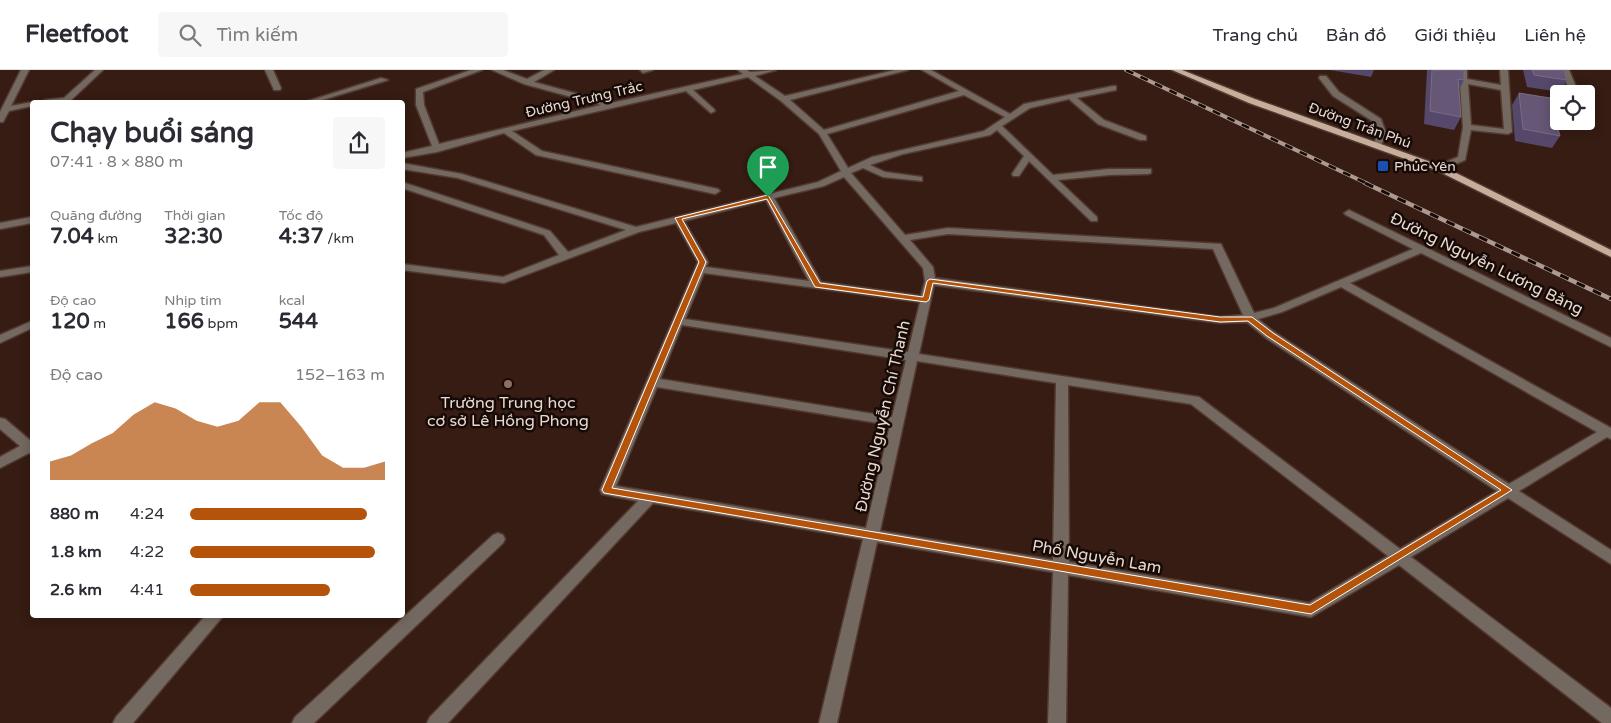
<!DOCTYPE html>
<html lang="vi">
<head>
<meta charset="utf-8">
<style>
  body { margin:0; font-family:"Varela Round",sans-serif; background:#f7f7f7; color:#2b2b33; height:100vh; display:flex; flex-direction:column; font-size:19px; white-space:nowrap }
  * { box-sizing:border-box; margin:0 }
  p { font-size:16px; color:#7c7c81 }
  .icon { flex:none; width:28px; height:28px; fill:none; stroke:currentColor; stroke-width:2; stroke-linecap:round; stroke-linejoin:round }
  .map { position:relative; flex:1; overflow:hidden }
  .drawer { position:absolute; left:30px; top:30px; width:375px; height:518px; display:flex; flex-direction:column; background:#fff; border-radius:5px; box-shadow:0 2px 12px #0003 }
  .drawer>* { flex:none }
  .buttons { position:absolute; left:1550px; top:15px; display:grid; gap:10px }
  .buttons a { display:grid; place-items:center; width:45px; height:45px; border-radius:5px; background:#fff; box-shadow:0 2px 12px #0003; font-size:25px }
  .pin { position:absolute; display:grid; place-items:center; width:42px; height:42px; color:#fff; margin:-51px -21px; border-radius:50% 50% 50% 0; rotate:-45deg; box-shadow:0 0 5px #0007 }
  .pin .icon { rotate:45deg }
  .round { display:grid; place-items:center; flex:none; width:52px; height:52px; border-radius:5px; background:#f7f7f7 }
  .overview { display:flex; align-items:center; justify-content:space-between; height:85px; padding:0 20px }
  h1 { font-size:28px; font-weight:800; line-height:38px }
  .metrics { display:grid; grid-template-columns:repeat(3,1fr); gap:8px; height:85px; padding:5px 20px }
  .metrics div { display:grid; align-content:center }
  .metrics b { font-size:21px; font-weight:800 }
  .metrics small { font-size:14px; font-weight:400 }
  .metrics p { font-size:14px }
  .chart { height:140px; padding:10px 20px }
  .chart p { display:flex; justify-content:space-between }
  .chart svg { width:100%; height:90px; margin-top:5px; fill:#b45309; opacity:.7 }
  ul { padding:0 20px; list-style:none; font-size:16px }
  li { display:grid; grid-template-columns:80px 60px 1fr; align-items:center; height:38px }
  li i { height:12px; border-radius:6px; background:#b45309 }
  header { display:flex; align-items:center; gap:30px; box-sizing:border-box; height:70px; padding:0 25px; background:#fff; border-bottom:1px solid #e1e1e2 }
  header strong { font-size:24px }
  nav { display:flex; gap:28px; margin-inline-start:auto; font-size:18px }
  .search { width:350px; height:45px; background:#f7f7f7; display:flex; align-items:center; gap:12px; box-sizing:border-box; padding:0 18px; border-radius:5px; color:#7c7c81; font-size:19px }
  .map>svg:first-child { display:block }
</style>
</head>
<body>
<header>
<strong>Fleetfoot</strong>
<div class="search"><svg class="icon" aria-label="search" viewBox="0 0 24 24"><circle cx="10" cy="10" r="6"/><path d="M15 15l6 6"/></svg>Tìm kiếm</div>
<nav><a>Trang chủ</a><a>Bản đồ</a><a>Giới thiệu</a><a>Liên hệ</a></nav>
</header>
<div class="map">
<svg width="1611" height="653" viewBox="0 0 1611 653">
  <rect width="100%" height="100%" fill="#361c12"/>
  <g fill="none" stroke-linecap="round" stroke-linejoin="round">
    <defs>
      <g id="minor">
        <polygon points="21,0 29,0 11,36 32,32 35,32 32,32 32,36 9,41 3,52 0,52 0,42"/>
        <polygon points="95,0 103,0 69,32 41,32 45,30 64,28"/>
        <polygon points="265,0 273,0 281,18 280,20 274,20"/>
        <path d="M471 0H482L423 22 424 35 439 74 601 35 524 14 492 0H503L527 9 544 0H554L534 12 611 33 743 4 738 0H747L750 2 776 0 755 6 785 26 895 0H908L790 30 824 60 959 21 922 0H931L1010 44 1024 34 1113 16H1116V20L1077 28 1104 50 1146 66V70H1140L1098 54 1069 29 1030 38 1002 56 1053 105 1109 99H1151V103L1148 104 1109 105 1058 110 1097 147V151H1091L1029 91 1019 106H1013L1012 104 1024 86 997 60 990 65 903 84 870 95 885 102 922 107V111L883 107 863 98 851 103 905 165 948 158 1221 174 1254 243 1274 238 1413 179 1346 145 1344 143 1349 140 1611 268V277L1421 183 1350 213 1611 358V369L1607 367 1519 421 1611 480V494L1508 428 1411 487 1611 638V653H1602L1399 495 1311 547 1068 505 1066 653H1048L1053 502 877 472 837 653H819L863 469 653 433 448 653H427L430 647 638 431 607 425 602 424 600 420 698 192 676 153 639 162 504 213 402 200V194L503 207 559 185 544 165 402 118V112L550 161 568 182 626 160 458 108 402 99V93L462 104 636 157 818 112 841 101 819 64 781 31 748 7 693 20 714 39 715 41 711 43 686 21 512 61 542 81 718 119 720 121 715 124 536 85 504 63 437 82 402 88V83L432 76 416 35V19ZM964 25 1005 47 984 61 872 87 848 98 827 64ZM844 107 923 198 925 211 921 226 821 212 774 128 824 116ZM766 130 809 211 706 197 708 192 684 151ZM948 164 1213 179 1243 245 1220 247 935 208 933 197 910 170ZM704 203 920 232 908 282 685 249ZM934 215 1220 253 1247 252 1266 268 1497 421 1400 479 1199 327 919 284ZM1341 217 1597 362 1509 414 1274 262 1258 249 1282 242ZM682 255 906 290 892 347 660 309ZM917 291 1056 313 1053 490 880 461ZM1068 315 1191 334 1388 486 1309 533 1069 492ZM657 317 890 355 866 458 616 416Z"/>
        <polygon points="640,0 653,0 643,3"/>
        <path d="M1459 0H1467V9L1501 15 1500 0H1508L1512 62 1508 64 1471 60 1465 90 1439 101 1435 98 1436 96 1458 87 1463 57ZM1468 14 1501 20 1504 59 1471 55Z"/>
        <polygon points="1561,0 1569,0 1579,24 1571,24"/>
        <polygon points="1320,6 1326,6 1339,22 1381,49 1386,63 1380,78 1373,76 1378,63 1374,52 1333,26 1319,8"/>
        <polygon points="381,8 388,10 316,32 305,32"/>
        <polygon points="32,147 32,153 0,159 0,153"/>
        <polygon points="32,196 32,202 0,207 0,201"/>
        <polygon points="32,251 32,258 0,273 0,265"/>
        <polygon points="0,348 5,349 32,372 32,384 29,383 0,398 0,387 20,376 0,359"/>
        <polygon points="498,463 503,465 505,469 503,473 314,653 292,653 295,647 493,465"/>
        <polygon points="206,545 224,545 133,653 113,653 116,647"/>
      </g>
      <polygon id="major" points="1172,0 1182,0 1255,29 1442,96 1611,180 1611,187 1436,100 1249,33"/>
    </defs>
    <use href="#minor" stroke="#533a31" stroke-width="3"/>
    <use href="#major" stroke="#533a31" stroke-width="3"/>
    <use href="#minor" fill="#746960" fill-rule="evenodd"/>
    <use href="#major" fill="#c6ae9b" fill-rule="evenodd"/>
    <defs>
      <polyline id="rail-far1" points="1126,0 1368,114"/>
      <polyline id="rail" points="1365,113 1611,229"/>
    </defs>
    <use href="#rail-far1" stroke="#ae9991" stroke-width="4"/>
    <use href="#rail" stroke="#ae9991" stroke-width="4.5"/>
    <use href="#rail-far1" stroke="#150a06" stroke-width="2.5" stroke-dasharray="8" stroke-linecap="butt"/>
    <use href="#rail" stroke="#150a06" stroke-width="3" stroke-dasharray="9" stroke-linecap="butt"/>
  </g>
  <g fill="#55486a">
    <polygon points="1330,0 1374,0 1371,7"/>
    <polygon points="1427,0 1464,0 1464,10 1459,20 1461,47 1454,60 1424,54"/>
    <polygon points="1523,0 1564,0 1567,10 1560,22 1527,17"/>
    <polygon points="1519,23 1560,66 1552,78 1515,71 1512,35"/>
  </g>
  <g fill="#655775" stroke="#7a6c83">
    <polygon points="1432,0 1464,0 1464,10 1458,9 1461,47 1430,41"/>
    <polygon points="1532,0 1564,0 1567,10 1534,5"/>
    <polygon points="1519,23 1550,28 1560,66 1523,59"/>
  </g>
  <path fill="#b45309" stroke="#fff" fill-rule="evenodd" d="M768 125 820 213 923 227 927 211 930 209 1220 247H1252L1273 263 1512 420 1311 544 604 423 602 420 699 192 675 148ZM767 129 815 217 926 232 929 230 933 213 1220 252 1248 251 1267 266 1501 420 1310 535 612 418 706 192 682 149Z"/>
  <rect fill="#1a4fb4" stroke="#150a06" stroke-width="2" x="1377" y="90" width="12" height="12" rx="2.5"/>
  <circle fill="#8d6e63" stroke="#150a06" stroke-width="2" cx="508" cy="314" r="5"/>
  <g text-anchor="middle" stroke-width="5" stroke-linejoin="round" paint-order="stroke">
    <g font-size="14" fill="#ead8d1" stroke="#150a06">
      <text transform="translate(584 29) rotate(-13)" y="5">Đường Trưng Trắc</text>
      <text transform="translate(1360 55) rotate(20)" y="5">Đường Trần Phú</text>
    </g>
    <g font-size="14" fill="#ead8d1" stroke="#150a06" text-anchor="start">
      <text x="1394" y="101">Phúc Yên</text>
    </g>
    <g font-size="16" fill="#ead8d1" stroke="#150a06">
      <text transform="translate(1487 193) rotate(26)" y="6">Đường Nguyễn Lương Bằng</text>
      <text transform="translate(882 346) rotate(-77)" y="6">Đường Nguyễn Chí Thanh</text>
      <text transform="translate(1097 486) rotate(10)" y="6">Phố Nguyễn Lam</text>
    </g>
    <g font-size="16" fill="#ead8d1" stroke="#150a06">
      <text x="508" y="338">Trường Trung học<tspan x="508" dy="18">cơ sở Lê Hồng Phong</tspan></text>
    </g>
  </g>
</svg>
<div class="buttons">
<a><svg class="icon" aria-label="locate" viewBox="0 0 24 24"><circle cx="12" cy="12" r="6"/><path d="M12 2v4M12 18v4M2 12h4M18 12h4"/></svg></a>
</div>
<div class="pin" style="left:768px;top:127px;background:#1e9e55"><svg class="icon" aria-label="arrive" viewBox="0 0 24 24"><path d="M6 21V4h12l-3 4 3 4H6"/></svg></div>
<section class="drawer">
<div class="overview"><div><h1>Chạy buổi sáng</h1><p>07:41 · 8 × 880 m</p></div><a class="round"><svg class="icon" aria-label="share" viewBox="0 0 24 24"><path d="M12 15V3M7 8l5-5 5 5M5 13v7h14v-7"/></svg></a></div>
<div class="metrics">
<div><p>Quãng đường</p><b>7.04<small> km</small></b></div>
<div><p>Thời gian</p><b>32:30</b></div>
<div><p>Tốc độ</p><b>4:37<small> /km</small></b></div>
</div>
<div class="metrics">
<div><p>Độ cao</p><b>120<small> m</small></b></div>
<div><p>Nhịp tim</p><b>166<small> bpm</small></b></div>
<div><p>kcal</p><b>544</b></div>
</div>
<div class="chart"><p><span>Độ cao</span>152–163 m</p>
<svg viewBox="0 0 160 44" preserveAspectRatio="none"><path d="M0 44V35L10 32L20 26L30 21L40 12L50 6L60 9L70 15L80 18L90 15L100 6L110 6L120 18L130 32L140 38L150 38L160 35V44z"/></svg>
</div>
<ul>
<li><b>880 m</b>4:24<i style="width:91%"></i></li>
<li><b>1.8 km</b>4:22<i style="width:95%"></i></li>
<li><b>2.6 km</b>4:41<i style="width:72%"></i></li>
</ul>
</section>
</div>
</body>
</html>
